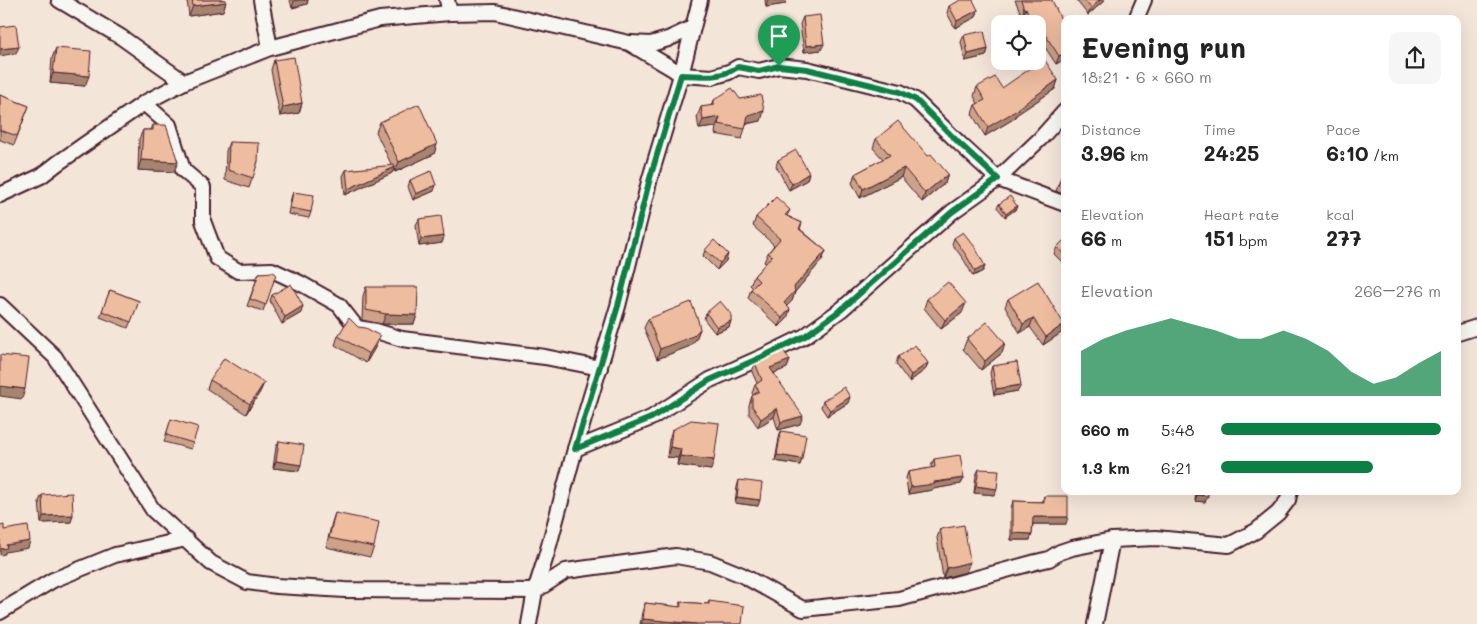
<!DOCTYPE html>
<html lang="en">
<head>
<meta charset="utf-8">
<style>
  body { margin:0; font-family:Mali,sans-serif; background:#f6f6f6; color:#222; height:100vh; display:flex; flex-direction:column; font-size:19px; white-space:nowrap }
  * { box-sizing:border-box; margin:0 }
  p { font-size:16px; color:#767676 }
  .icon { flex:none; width:28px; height:28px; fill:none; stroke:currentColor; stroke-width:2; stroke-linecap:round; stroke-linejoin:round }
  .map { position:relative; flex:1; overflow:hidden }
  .drawer { position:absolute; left:1061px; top:15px; width:400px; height:480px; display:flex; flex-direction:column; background:#fff; border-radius:10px; box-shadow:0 5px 20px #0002 }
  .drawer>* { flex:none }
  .buttons { position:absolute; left:991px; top:15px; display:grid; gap:10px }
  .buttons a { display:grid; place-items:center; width:55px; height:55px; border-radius:10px; background:#fff; box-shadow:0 5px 20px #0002; font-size:25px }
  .pin { position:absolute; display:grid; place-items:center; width:42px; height:42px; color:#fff; margin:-51px -21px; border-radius:50% 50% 50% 0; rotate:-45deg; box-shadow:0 0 5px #0007 }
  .pin .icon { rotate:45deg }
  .round { display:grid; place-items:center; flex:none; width:52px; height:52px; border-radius:10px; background:#f6f6f6 }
  .head { display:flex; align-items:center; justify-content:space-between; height:85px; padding:0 20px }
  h1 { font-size:28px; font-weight:700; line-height:38px }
  .figures { display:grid; grid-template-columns:repeat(3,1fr); gap:8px; height:85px; padding:5px 20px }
  .figures div { display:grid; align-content:center }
  .figures b { font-size:21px; font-weight:700 }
  .figures small { font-size:14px; font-weight:400 }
  .figures p { font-size:14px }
  .chart { height:140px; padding:10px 20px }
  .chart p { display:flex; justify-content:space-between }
  .chart svg { width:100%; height:90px; margin-top:5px; fill:#0b8043; opacity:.7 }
  ul { padding:0 20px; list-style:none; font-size:16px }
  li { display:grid; grid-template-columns:80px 60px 1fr; align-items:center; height:38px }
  li i { height:12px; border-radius:6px; background:#0b8043 }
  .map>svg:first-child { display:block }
</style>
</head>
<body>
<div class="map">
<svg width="1477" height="624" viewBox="0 0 1477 624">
  <rect width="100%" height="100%" fill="#f4e5d9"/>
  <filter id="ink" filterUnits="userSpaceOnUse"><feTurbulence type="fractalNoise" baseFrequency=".02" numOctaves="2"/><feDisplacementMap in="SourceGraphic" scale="10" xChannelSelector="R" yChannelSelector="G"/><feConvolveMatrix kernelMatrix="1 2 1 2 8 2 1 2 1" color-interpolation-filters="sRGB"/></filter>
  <g filter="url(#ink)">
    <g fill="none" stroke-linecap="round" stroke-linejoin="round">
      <defs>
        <g id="minor">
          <polyline points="59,0 121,37 184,82"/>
          <polyline points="261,0 270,48"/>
          <polyline points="447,0 450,13"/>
          <polyline points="1136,19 1144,0"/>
          <polyline points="631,43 651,44 668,39 692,28"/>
          <polyline points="144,103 169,125 183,170 203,187 203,221 217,258 238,271 272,270 300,283 339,305 357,328 376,331 402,339 545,357 600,368"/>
          <polyline points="0,195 41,176 58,163 144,103 184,82 270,48 380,19 450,13 495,12 629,43 673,69 681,75 712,77 729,72 738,67 759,71 779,66 807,69 900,92 915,100 960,144 998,179 1065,204"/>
          <polyline points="0,305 55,357 153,510 211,563 247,582 277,586 345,590 535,591 566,571 676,556 710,562 742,575 803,609 899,599 1036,562 1049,559 1060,552 1072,548 1112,540 1156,538 1229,545 1256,531 1278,513 1288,500 1290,491"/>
          <polyline points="1458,333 1477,327"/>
          <polyline points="575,449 651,418 710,380 762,357 805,336 842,309 952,212 998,179 1040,139 1065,111"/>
          <polyline points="0,612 53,580 115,555 186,539"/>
          <polyline points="529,624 535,591 547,553 575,449 618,306 650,178 681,75 700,0"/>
          <polyline points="1095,624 1112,540"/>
        </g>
      </defs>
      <use href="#minor" stroke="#4a1f2b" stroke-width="18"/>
      <use href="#minor" stroke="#f6f6f2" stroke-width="14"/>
    </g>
    <g fill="#cda289" stroke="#4a1f2b">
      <polygon points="187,0 226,0 223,11 189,16"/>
      <polygon points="290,0 308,0 307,4 292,8"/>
      <polygon points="765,0 786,0 785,4 766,7"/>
      <polygon points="1015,0 1050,0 1063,24 1065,23 1065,59 1056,64 1039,38 1038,38 1038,24 1027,24 1023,16 1022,16"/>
      <polygon points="1076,0 1105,0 1088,15"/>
      <polygon points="949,6 978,10 976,17 955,28 947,13"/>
      <polygon points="803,17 821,50 804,52 800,24"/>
      <polygon points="964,35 988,49 986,56 965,61 961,42"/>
      <polygon points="56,48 85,86 50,83 52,58"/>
      <polygon points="274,60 302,103 299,113 280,116 271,70"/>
      <polygon points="1058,80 1055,89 1016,115 1015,118 985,136 972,114 975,105 978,104 974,96 977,87 1002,88"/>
      <polygon points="0,95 29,106 14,145 0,140"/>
      <polygon points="740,99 761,121 746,124 742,139 715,134 716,127 699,129 697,117 701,107 712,106 714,100"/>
      <polygon points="380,122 437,144 434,154 395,172 394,169 392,173 345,195 343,176 346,170 392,166 376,132"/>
      <polygon points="153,125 174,172 138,170 139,139 143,130 151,130"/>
      <polygon points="876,139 928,156 948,174 945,183 922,202 901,177 860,198 852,183 855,174 883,159 873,148"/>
      <polygon points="229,142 258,161 249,188 225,180 226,151"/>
      <polygon points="778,160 807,180 789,190 776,166"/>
      <polygon points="1065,167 1065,195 1056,191"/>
      <polygon points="410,180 434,191 413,200 408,187"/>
      <polygon points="293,192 311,212 309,218 288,214 291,198"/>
      <polygon points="999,204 1016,209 1005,217 997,207"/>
      <polygon points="790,210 787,216 802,223 800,229 826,251 822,260 795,292 792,301 787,306 787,319 779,327 748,298 751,289 753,288 750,285 754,276 766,263 764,262 768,253 774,245 753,226 756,217"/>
      <polygon points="419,219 444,236 442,243 419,246 416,225"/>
      <polygon points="954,238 985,266 983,271 973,276 964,260 952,244"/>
      <polygon points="1065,239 1065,265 1054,254 1057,247"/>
      <polygon points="705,250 726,261 717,270 703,256"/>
      <polygon points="259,273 276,274 263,311 247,306"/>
      <polygon points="366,287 417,315 414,324 382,324 362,320 363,296"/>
      <polygon points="110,290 139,301 128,328 100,317"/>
      <polygon points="272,295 301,313 282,324 270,301"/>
      <polygon points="927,299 962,313 941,329 924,308"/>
      <polygon points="1008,299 1064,324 1061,333 1043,345 1030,327 1020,333 1005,307"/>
      <polygon points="706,313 731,321 729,327 715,333 704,319"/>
      <polygon points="648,319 700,329 696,339 690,346 657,359 644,328"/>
      <polygon points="338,336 376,346 366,363 335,345"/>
      <polygon points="967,339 1005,343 1002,353 981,370 963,349"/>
      <polygon points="898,357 926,369 909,382 896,364"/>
      <polygon points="790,360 787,368 774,373 800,424 778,430 774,417 758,427 749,414 749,405 752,396 753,395 752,393 755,385 757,383 752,372 755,363"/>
      <polygon points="992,366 1018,391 994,395 990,373"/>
      <polygon points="210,380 264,383 260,392 246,414 207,389"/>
      <polygon points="823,401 848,403 827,416 821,407"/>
      <polygon points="171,419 193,443 191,449 164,442"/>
      <polygon points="672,430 711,470 677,465 678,458 667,457 669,440"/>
      <polygon points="781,431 802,459 800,465 775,461 779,438"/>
      <polygon points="279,441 299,471 273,468 276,447"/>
      <polygon points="934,459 964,478 961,484 933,489 932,490 908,494 906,478 908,472 932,468 931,466"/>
      <polygon points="979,469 995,495 974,493 976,475"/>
      <polygon points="739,480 758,506 735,503 737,487"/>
      <polygon points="1196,491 1208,491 1205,502 1195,501"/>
      <polygon points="42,495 71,522 41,523 39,501"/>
      <polygon points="1044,496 1066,524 1033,524 1032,534 1030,540 1011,540 1011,508 1013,501 1042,502"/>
      <polygon points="335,513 374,547 370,557 326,547 332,522"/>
      <polygon points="940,529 966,572 943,578 937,538"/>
      <polygon points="709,601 742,624 640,624 642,612 645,603 679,607 681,602 708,604"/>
    </g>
    <g fill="#a7846f" stroke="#4a1f2b">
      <polygon points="298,0 308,0 307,4 292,8 294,1"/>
      <polygon points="768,0 786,0 785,4 766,7"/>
      <polygon points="1100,0 1105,0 1088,15 1091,8"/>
      <polygon points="226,2 223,11 189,16 193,6"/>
      <polygon points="1026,8 1023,16 1022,16 1024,9"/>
      <polygon points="978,10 976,17 955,28 957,21"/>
      <polygon points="1042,30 1039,38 1038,38 1038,32"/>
      <polygon points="824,44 821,50 804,52 806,46"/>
      <polygon points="19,47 16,53 0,56 0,49"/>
      <polygon points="988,49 986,56 965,61 968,54"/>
      <polygon points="1065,53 1065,59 1056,64 1059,56"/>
      <polygon points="53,73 89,76 85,86 50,83"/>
      <polygon points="1058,80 1055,89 1016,115 1015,118 985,136 988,127"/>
      <polygon points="302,103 299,113 280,116 283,107"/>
      <polygon points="764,111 761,121 744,124 748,115"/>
      <polygon points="720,117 716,127 699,129 703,120"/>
      <polygon points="437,144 434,154 395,172 399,162"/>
      <polygon points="141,160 178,162 174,172 138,170"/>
      <polygon points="395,167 392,173 345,195 348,189"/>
      <polygon points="904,168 901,177 860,198 863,189"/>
      <polygon points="809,173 807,180 789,190 792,184"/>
      <polygon points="948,174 945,183 922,202 925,193"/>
      <polygon points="436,185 434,191 413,200 416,194"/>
      <polygon points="1017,206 1016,209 1005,217 1006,214"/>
      <polygon points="444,236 442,243 419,246 421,239"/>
      <polygon points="826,251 822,260 795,292 792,301 781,312 784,303 794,287"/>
      <polygon points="728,254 726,261 717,270 720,263"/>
      <polygon points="985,266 983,271 973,276 975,271"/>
      <polygon points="966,303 962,313 941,329 945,320"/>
      <polygon points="303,306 301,313 282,324 285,317"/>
      <polygon points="790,309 787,319 779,327 782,318"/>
      <polygon points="386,314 417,315 414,324 382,324"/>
      <polygon points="1033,318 1030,327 1020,333 1023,324"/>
      <polygon points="731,321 729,327 715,333 717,327"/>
      <polygon points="1064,324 1061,333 1043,345 1046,337"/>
      <polygon points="700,329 696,339 690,346 657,359 660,349"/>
      <polygon points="380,336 376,346 366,363 369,354"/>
      <polygon points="1005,343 1002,353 981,370 985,361"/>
      <polygon points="790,360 787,368 767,376 770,368"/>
      <polygon points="928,363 926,369 909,382 911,375"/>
      <polygon points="264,383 260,392 246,414 250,404"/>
      <polygon points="1021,385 1018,391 994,395 996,389"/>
      <polygon points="0,386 25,389 22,399 0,396"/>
      <polygon points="850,397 848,403 827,416 830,410"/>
      <polygon points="777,408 774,417 758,427 761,419"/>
      <polygon points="803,416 800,424 778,430 781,422"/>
      <polygon points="670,447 681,449 678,458 667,457"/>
      <polygon points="777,455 802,459 800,465 775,461"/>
      <polygon points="680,456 714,460 711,470 677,465"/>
      <polygon points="276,461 301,465 299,471 273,468"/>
      <polygon points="964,478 961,484 933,489 932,490 908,494 911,487"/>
      <polygon points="976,486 997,489 995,495 974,493"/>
      <polygon points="1197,495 1208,496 1205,502 1195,501"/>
      <polygon points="737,497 760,500 758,506 735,503"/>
      <polygon points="73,515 71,522 41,523 43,516"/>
      <polygon points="1033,517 1068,517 1066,524 1030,524"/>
      <polygon points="1013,533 1032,534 1030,540 1011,540"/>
      <polygon points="30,541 28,548 5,552 5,554 0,555 0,549 6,545"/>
      <polygon points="970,562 966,572 943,578 947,568"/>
      <polygon points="643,619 697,624 641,624"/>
    </g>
    <g fill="#eebc9f" stroke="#4a1f2b">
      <polygon points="192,0 226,0 226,2 193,6"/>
      <polygon points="961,0 973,0 978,10 957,21 949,6"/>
      <polygon points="1021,0 1052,0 1063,24 1065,23 1065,53 1059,56 1042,30 1038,32 1038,24 1033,24 1026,8 1024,9"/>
      <polygon points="1084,0 1100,0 1091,8"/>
      <polygon points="820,15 824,44 806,46 803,17"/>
      <polygon points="16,25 19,47 0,49 0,27"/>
      <polygon points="984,31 988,49 968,54 964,35"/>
      <polygon points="56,48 91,51 89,76 53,73"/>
      <polygon points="294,57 302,103 283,107 274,60"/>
      <polygon points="1044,59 1058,80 1018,108 1019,109 988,127 975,105 985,100 977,87 995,77 1002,88"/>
      <polygon points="732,88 740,99 761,95 764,111 748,115 745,129 718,124 720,117 703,120 701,107 714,105 714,100"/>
      <polygon points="0,95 29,106 17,136 0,130 0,131"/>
      <polygon points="419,104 437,144 399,162 380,122"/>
      <polygon points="898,121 928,156 931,154 948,174 925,193 904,168 863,189 855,174 890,155 876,139"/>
      <polygon points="153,125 166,125 178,162 141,160 143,130 153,130"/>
      <polygon points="229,142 259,143 258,161 253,178 228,170"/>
      <polygon points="796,150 809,173 792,184 778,160"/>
      <polygon points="394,165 395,167 348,189 346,170"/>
      <polygon points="1065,167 1065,184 1059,182"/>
      <polygon points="431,171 436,185 416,194 410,180"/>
      <polygon points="293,192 314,195 311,212 290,208"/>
      <polygon points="1010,196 1017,206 1006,214 999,204"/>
      <polygon points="776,197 790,210 785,215 802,223 799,229 826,251 794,287 795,291 784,303 790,309 782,318 751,289 759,281 754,276 772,256 768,253 780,239 756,217"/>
      <polygon points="441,216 444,236 421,239 419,219"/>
      <polygon points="963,232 975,247 985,266 975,271 966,255 954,238"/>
      <polygon points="1065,239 1065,256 1057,247"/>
      <polygon points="714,240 728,254 720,263 705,250"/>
      <polygon points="273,272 276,274 266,305 250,299 259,273"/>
      <polygon points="1038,281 1064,324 1046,337 1033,318 1023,324 1008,299"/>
      <polygon points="948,282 966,303 945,320 927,299"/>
      <polygon points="291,284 303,306 285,317 272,295"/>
      <polygon points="366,287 418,287 417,315 386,314 366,310"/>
      <polygon points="110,290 139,301 131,322 102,311"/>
      <polygon points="720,301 731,314 731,321 717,327 706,313"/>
      <polygon points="691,302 698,320 700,329 693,336 660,349 648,319"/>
      <polygon points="349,318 358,327 366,328 380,336 369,354 338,336"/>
      <polygon points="987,322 1005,343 985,361 967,339"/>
      <polygon points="915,345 928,363 911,375 898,357"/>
      <polygon points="783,350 790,360 770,368 803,416 781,422 777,408 761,419 752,406 752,396 759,391 755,385 762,380 755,363"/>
      <polygon points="0,355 29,358 25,389 0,386"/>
      <polygon points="224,358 264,383 250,404 210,380"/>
      <polygon points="1017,362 1021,385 996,389 992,366"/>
      <polygon points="844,387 850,397 830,410 823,401"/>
      <polygon points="171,419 198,427 193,443 166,435"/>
      <polygon points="691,420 719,423 714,460 680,456 681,449 670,447 672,430"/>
      <polygon points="781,431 806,435 802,459 777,455"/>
      <polygon points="279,441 304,445 301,465 276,461"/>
      <polygon points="960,455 964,478 934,482 935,484 911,487 908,472 935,467 934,459"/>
      <polygon points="979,469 999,470 997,489 976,486"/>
      <polygon points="739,480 762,483 760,500 737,497"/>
      <polygon points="1197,491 1208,491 1208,496 1197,495"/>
      <polygon points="72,493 73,515 43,516 42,495"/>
      <polygon points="1044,496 1068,496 1068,517 1033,517 1032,534 1013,533 1013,501 1044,502"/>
      <polygon points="335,513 379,522 374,547 329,538"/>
      <polygon points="4,525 4,530 28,526 30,541 6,545 7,548 0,549 0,526"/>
      <polygon points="964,525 970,562 947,568 940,529"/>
      <polygon points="709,601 744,606 742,624 697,624 643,619 645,603 681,607 681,602 709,604"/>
    </g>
  </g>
  <g fill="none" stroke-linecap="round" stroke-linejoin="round" filter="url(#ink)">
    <defs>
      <path id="route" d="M779 66 807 69 900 92 916 100 960 144 998 179 952 212 842 309 805 336 762 357 710 380 651 418 575 449 618 306 650 178 681 75C704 75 717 80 738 67L759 71Z"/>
    </defs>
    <use href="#route" stroke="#fff" stroke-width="10"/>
    <use href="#route" stroke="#0b8043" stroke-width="6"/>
  </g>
</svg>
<div class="buttons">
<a><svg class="icon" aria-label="locate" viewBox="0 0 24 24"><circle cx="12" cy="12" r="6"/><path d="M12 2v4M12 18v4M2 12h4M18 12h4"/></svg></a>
</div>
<div class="pin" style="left:779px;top:66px;background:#1e9e55"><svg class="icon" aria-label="arrive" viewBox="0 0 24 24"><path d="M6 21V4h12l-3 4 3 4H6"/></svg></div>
<section class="drawer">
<div class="head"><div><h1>Evening run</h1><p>18:21 · 6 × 660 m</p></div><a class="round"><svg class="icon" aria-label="share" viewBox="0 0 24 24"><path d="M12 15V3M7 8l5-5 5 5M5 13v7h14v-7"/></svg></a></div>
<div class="figures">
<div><p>Distance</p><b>3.96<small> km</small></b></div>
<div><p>Time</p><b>24:25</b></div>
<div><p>Pace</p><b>6:10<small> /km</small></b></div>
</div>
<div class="figures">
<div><p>Elevation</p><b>66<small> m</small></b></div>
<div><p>Heart rate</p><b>151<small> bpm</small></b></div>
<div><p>kcal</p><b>277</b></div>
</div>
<div class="chart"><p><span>Elevation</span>266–276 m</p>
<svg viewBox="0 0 160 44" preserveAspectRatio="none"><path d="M0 44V22L10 16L20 12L30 9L40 6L50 9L60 12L70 16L80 16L90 12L100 16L110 22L120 32L130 38L140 35L150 28L160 22V44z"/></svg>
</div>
<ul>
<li><b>660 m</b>5:48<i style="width:100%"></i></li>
<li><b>1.3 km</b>6:21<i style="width:69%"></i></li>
</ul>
</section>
</div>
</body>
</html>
